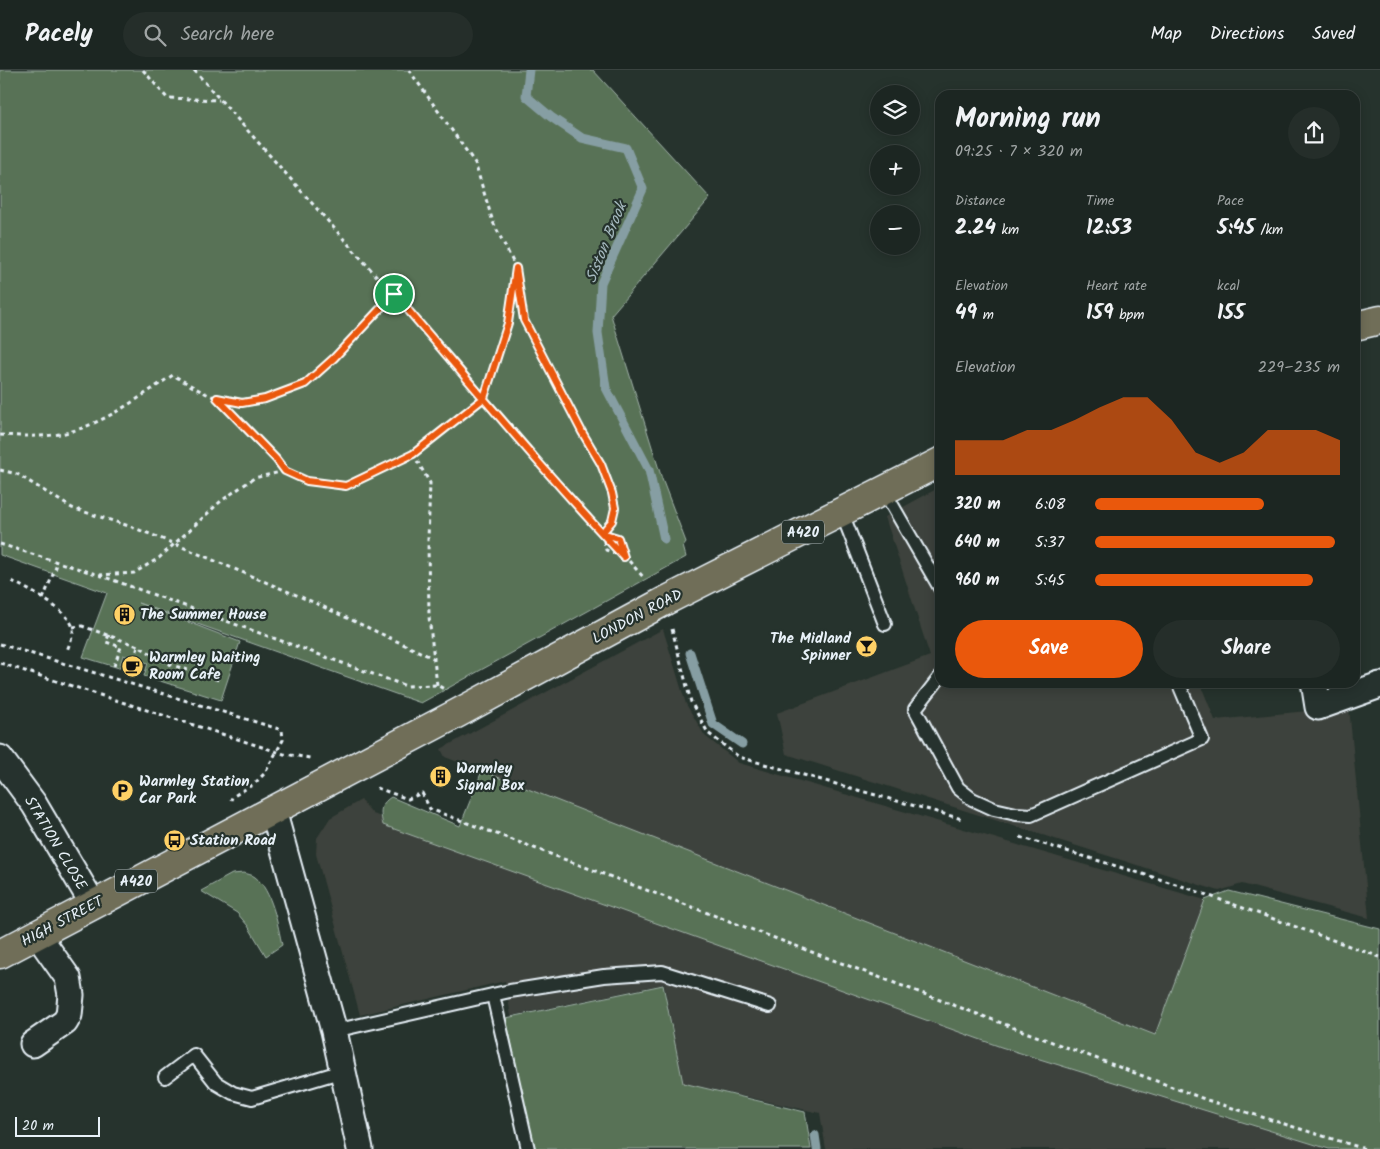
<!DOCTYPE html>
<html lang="en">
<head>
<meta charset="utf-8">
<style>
  body { margin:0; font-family:Kalam,sans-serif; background:#252e2a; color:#f1f3f6; height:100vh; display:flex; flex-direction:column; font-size:19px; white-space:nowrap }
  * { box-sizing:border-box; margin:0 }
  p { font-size:16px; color:#a0a5a5 }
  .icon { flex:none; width:28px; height:28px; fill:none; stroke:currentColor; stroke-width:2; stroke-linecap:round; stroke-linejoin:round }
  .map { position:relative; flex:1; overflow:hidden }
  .details { position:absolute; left:935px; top:20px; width:425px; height:598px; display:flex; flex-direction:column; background:#1c2622; border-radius:15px; box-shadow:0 2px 12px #0003,0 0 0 1px #3a4340 }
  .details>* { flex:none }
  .fabs { position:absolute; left:870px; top:15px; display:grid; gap:10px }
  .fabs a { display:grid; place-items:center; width:50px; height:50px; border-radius:50%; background:#1c2622; box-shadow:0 2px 12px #0003,0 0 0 1px #3a4340; font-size:25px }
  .scale { position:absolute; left:15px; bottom:12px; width:85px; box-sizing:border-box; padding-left:5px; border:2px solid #e8f1f8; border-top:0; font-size:14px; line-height:18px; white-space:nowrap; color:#e8f1f8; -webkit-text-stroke:4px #26332d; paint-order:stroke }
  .pin { position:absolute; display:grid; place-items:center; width:42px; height:42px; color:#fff; margin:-21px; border:2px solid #fff; border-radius:50%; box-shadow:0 1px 5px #0007 }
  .round { display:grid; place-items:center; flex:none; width:52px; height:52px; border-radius:26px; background:#252e2a }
  .headline { display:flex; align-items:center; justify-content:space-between; height:85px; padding:0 20px }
  h1 { font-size:28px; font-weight:700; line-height:38px }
  .metrics { display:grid; grid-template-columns:repeat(3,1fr); gap:8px; height:85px; padding:5px 20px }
  .metrics div { display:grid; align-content:center }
  .metrics b { font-size:21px; font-weight:700 }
  .metrics small { font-size:14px; font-weight:400 }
  .metrics p { font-size:14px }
  .chart { height:140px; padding:10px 20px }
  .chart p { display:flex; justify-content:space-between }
  .chart svg { width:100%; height:90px; margin-top:5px; fill:#ea580c; opacity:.7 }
  .primary-button { display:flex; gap:10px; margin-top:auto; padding:10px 20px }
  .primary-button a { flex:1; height:58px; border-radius:30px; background:#ea580c; color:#fff; font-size:20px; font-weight:700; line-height:58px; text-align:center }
  .primary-button a+a { background:#252e2a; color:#f1f3f6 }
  ul { padding:0 20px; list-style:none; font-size:16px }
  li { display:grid; grid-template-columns:80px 60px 1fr; align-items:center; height:38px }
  li i { height:12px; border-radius:6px; background:#ea580c }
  header { display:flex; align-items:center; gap:30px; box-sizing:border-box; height:70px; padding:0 25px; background:#1c2622; border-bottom:1px solid #3a4340 }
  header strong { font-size:24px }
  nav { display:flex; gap:28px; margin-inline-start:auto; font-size:18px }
  .search { width:350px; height:45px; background:#252e2a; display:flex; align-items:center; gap:12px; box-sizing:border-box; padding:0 18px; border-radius:28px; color:#a0a5a5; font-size:19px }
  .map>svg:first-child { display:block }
</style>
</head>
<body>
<header>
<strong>Pacely</strong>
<div class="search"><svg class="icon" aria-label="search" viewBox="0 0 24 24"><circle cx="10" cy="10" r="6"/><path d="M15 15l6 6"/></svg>Search here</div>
<nav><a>Map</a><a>Directions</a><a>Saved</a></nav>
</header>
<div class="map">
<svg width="1380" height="1079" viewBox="0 0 1380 1079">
  <rect width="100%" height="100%" fill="#26332d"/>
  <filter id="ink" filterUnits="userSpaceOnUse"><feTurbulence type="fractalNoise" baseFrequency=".02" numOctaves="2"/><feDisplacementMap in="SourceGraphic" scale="10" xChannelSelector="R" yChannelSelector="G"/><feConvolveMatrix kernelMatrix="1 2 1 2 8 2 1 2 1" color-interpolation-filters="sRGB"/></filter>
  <g filter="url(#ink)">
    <g fill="#3d423c">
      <polygon points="940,417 940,612 1200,613 1215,650 1349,637 1369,848 1242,814 1219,821 786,684 777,643 930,586 885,447"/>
      <polygon points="663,559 686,634 705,666 739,693 1205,830 1155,965 445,687 441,679"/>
      <polygon points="361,730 373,744 1001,977 1329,1079 826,1079 820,1043 683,1013 664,914 511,946 505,911 360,945 316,784 317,768 330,748"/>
    </g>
    <g fill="#597257" stroke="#a0b2a8">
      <polygon points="0,0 593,0 710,128 611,245 662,409 686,472 683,476 686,487 421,633 138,533 240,572 221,630 144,606 148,593 123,585 119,598 83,587 107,523 0,485"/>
      <path d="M482 701 1155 965 1205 830 1229 821 1380 859V1079H1329L1001 977 383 755C380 742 379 735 391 727L460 756Z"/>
      <path d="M244 803C247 804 253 805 255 807 272 820 278 856 282 875L266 886 248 856 237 843 201 821 232 804Z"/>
      <polygon points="663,915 683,1013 805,1042 811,1079 534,1079 506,948"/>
    </g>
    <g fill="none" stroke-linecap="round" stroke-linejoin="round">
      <g stroke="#869ea3" stroke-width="9">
        <polyline points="529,0 526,26 551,47 582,68 626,78 643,119 601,213 598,263 606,318 649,400 664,469"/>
        <polyline points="690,583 713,654 742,674"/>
        <polyline points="815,1065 817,1079"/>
      </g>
      <defs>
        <g id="lane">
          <polyline points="884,421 940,518"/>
          <polyline points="842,443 885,554"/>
          <polyline points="940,607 915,639 958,718 972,729 994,739 1016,744 1031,745 1202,669 1178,612"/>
          <polyline points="493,925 528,1079"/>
          <polyline points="334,961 510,921 604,906 662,902 770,936"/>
          <polyline points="165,1007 194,985 216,1013 233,1023 252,1028 343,1001"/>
        </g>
        <g id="street">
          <polyline points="1314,612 1318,637 1380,615"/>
          <polyline points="0,688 34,734 93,834"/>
          <polyline points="273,740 334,961 360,1079"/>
          <polyline points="33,974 65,952 69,945 71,925 68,908 37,864"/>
        </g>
        <g id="primary">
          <polyline points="1355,256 1380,250"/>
          <polyline points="0,884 458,643 665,531 940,392"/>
        </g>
      </defs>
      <use href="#lane" stroke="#e8f1f8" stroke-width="16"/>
      <use href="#street" stroke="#e8f1f8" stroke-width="29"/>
      <use href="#primary" stroke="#e8f1f8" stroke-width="31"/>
      <g stroke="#e8f1f8" stroke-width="3" stroke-dasharray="4 4" stroke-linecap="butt">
        <polyline points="143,0 167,28 219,30"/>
        <polyline points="194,0 645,509"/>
        <polyline points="409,0 475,93 493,152 516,198 524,250 582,362 601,394 615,438 612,451 602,463"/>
        <polyline points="217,329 276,389 285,401"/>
        <path d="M0 365C23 366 46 368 69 362 107 352 141 326 173 305 187 313 202 323 217 328 240 337 284 327 305 314 336 294 368 251 394 224"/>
        <polyline points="413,384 430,413 428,470 429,547 437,615"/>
        <polyline points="0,400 17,404 72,438 132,457 175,474 313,532 435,589"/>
        <polyline points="602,463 606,480 622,486"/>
        <polyline points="603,463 619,468 624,487"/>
        <polyline points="0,474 99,505 406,616 437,615 444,619"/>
        <polyline points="99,505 134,503 159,488 221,431 254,408 285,401 307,411 346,416 413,384 484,328 507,253 516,198"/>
        <path d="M12 511C27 519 69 540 73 558 74 566 69 574 67 581"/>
        <polyline points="43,529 58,492"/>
        <polyline points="73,557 82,556 138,576 169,594 222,611"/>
        <polyline points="672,559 691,632 708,663 739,687 962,749"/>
        <polyline points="109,565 106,572 121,577 114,596"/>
        <polyline points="0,574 282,660 283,670 265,703 254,714 232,727 231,730"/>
        <polyline points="135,589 138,576"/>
        <polyline points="0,593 284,684 310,688"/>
        <polyline points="377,718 408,729 422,723 430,739 1207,1030 1365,1079"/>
        <polyline points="1020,767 1179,815 1380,887"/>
      </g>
      <use href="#lane" stroke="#26332d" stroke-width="12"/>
      <use href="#street" stroke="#26332d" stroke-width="25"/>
      <use href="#primary" stroke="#706e59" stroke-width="28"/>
    </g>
  </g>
  <g fill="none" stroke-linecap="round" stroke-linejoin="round" filter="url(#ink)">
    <defs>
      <path id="route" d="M394 224 402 233C475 318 547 405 624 487L618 468 602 463 612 451 615 438 612 423 601 394 582 362 524 250 516 198 508 253 484 328 413 384 346 416 307 411 285 401 276 389 217 328 242 333 265 329 305 314 334 288 394 224"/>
    </defs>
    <use href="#route" stroke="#fff" stroke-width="10"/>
    <use href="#route" stroke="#ea580c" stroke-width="6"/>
  </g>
  <defs>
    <symbol id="building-disc" viewBox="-11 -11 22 22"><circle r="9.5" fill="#ffd166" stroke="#26332d"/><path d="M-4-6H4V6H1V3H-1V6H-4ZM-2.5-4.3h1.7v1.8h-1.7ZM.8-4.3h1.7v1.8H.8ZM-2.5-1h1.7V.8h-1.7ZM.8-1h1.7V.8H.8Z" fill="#111"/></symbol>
    <symbol id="bar-disc" viewBox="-11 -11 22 22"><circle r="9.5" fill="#ffd166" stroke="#26332d"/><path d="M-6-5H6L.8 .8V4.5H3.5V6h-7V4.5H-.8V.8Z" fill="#111"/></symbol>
    <symbol id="cafe-disc" viewBox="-11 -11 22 22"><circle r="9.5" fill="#ffd166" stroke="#26332d"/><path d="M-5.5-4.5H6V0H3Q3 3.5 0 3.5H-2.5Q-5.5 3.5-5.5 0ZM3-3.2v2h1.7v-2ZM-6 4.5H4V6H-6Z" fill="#111"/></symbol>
    <symbol id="parking-disc" viewBox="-11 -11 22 22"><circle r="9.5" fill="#ffd166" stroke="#26332d"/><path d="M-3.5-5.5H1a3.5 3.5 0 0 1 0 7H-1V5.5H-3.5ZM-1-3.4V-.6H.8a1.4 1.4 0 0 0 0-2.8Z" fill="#111"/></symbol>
    <symbol id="bus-disc" viewBox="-11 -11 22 22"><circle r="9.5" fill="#ffd166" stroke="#26332d"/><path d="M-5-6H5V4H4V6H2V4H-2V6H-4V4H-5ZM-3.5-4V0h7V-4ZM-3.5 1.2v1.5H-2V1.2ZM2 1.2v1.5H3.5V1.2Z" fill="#111"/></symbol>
  </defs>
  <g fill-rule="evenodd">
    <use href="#building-disc" x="112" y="532" width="25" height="25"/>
    <use href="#bar-disc" x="854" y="564" width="25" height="25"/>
    <use href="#cafe-disc" x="120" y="584" width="25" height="25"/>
    <use href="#building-disc" x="428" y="694" width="25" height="25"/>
    <use href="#parking-disc" x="110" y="708" width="25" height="25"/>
    <use href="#bus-disc" x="162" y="758" width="25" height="25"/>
  </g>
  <g text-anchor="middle" stroke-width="4.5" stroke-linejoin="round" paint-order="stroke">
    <g fill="#26332d" stroke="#aeb8bb" stroke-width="1">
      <rect x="782" y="450.5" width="42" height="23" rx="4"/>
      <rect x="115" y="799.5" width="42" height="23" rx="4"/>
    </g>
    <g font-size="14" font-weight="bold" fill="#e8f1f8">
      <text x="803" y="467">A420</text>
      <text x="136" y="816">A420</text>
    </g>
    <g font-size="15" font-weight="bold" fill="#e8f1f8" stroke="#26332d" text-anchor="start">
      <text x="140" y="549">The Summer House</text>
      <text x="851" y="573" text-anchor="end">The Midland<tspan x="851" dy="17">Spinner</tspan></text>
      <text x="149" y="592">Warmley Waiting<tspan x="149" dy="17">Room Cafe</tspan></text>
      <text x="456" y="703">Warmley<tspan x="456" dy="17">Signal Box</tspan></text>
      <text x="139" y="716">Warmley Station<tspan x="139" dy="17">Car Park</tspan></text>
      <text x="190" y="775">Station Road</text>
    </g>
    <g font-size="15" fill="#e8f1f8" stroke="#26332d">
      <text transform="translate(637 546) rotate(-28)" y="5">LONDON ROAD</text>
      <text transform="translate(56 773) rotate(59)" y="5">STATION CLOSE</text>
      <text transform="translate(62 851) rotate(-28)" y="5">HIGH STREET</text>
    </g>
    <g font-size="16" font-style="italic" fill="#a6bac0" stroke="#26332d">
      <text transform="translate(605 172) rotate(-68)" y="6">Siston Brook</text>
    </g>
  </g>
</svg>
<div class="fabs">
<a><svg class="icon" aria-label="layers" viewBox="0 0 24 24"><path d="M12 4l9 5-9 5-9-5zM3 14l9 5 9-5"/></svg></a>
<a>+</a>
<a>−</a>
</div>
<div class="scale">20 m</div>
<div class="pin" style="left:394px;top:224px;background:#1e9e55"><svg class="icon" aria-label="arrive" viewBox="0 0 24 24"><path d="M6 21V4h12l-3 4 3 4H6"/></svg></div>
<section class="details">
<div class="headline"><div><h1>Morning run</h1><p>09:25 · 7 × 320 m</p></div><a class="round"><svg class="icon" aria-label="share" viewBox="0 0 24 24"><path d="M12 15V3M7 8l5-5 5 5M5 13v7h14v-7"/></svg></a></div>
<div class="metrics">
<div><p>Distance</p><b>2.24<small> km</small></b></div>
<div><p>Time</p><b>12:53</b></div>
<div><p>Pace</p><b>5:45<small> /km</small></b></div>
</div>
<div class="metrics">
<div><p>Elevation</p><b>49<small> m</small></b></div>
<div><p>Heart rate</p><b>159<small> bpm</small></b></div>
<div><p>kcal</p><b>155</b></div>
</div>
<div class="chart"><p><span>Elevation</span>229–235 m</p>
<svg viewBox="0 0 160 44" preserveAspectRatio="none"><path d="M0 44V27L10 27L20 27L30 22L40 22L50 17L60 11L70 6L80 6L90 17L100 33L110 38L120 33L130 22L140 22L150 22L160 27V44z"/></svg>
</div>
<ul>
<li><b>320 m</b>6:08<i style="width:69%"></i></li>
<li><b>640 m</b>5:37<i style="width:98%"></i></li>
<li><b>960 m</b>5:45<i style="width:89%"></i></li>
</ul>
<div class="primary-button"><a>Save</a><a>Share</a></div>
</section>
</div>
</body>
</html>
